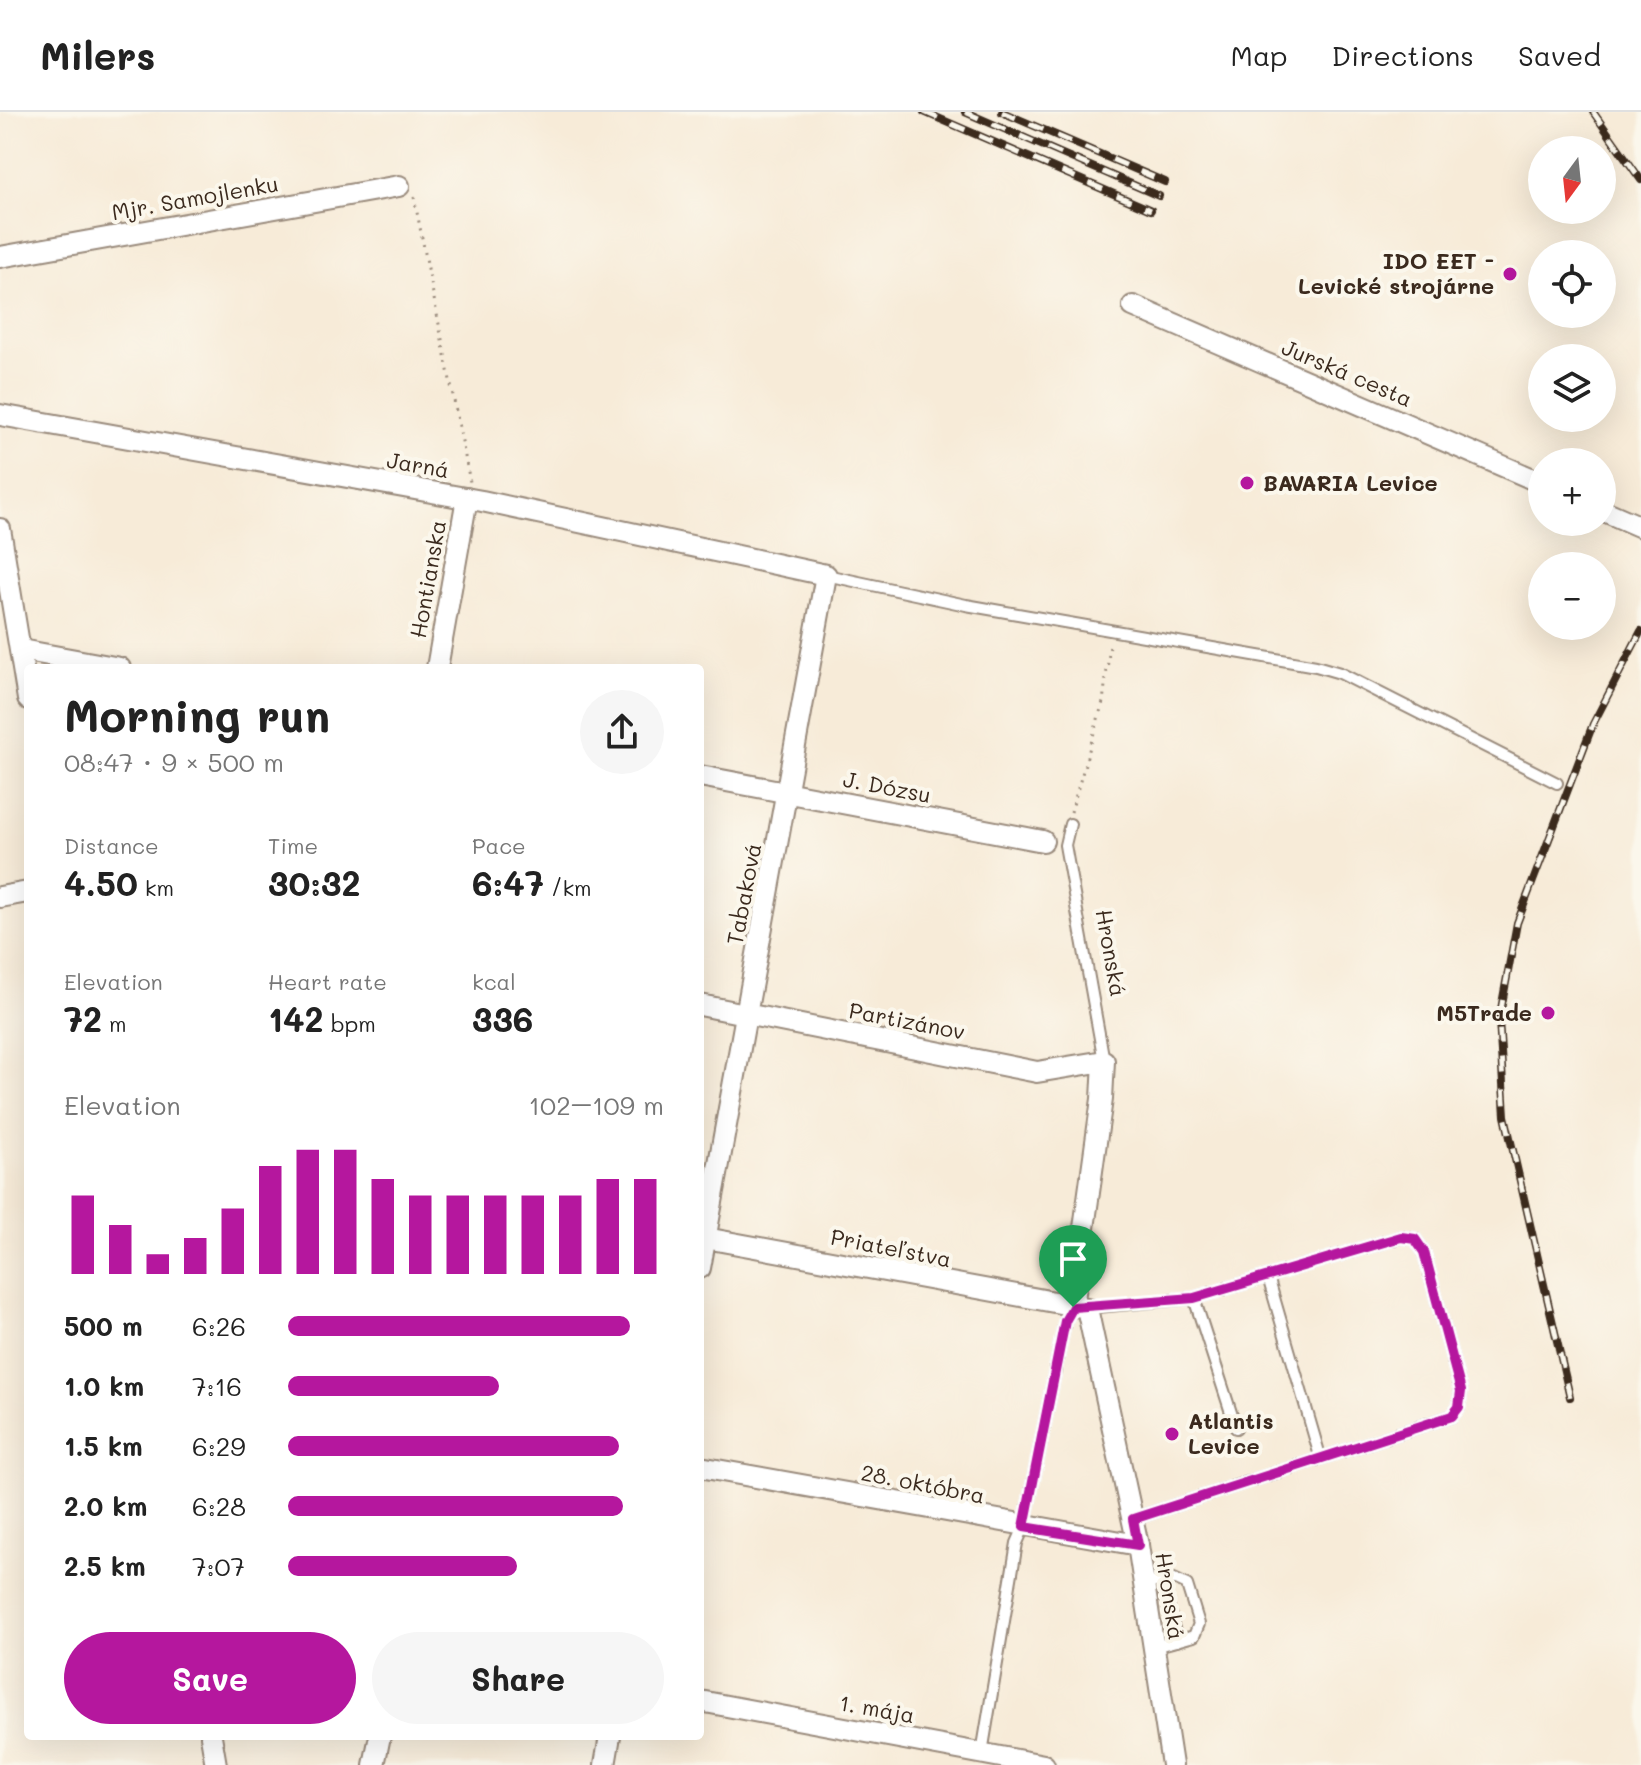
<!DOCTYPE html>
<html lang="en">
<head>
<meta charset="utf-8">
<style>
  body { margin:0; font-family:Mali,sans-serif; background:#f6f6f6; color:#222; height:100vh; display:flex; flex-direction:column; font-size:30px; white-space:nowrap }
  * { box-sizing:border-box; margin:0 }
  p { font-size:26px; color:#767676 }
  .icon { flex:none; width:44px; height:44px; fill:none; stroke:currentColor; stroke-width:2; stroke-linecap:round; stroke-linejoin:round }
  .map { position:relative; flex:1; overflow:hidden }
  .side { position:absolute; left:24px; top:552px; width:680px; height:1076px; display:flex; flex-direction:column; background:#fff; border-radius:8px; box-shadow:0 8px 32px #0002 }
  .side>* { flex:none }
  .needle { width:52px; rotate:195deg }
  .controls { position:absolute; left:1528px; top:24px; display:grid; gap:16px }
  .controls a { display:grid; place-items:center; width:88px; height:88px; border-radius:50%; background:#fff; box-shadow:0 8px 32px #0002; font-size:40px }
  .pin { position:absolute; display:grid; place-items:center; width:68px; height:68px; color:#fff; margin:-82px -34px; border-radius:50% 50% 50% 0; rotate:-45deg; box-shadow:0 0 8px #0007 }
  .pin .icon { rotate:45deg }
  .round { display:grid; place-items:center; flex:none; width:84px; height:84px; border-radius:42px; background:#f6f6f6 }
  .overview { display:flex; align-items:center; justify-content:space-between; height:136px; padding:0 40px }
  h1 { font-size:44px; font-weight:700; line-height:60px }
  .figures { display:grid; grid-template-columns:repeat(3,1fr); gap:12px; height:136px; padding:8px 40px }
  .figures div { display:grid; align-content:center }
  .figures b { font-size:34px; font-weight:700 }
  .figures small { font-size:22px; font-weight:400 }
  .figures p { font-size:22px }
  .chart { height:224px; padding:16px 40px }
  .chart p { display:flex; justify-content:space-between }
  .chart svg { width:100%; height:144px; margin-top:8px; stroke:#b5179e; stroke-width:6 }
  .action { display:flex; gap:16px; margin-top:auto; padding:16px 40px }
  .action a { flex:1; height:92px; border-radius:48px; background:#b5179e; color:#fff; font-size:32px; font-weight:700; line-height:92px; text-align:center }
  .action a+a { background:#f6f6f6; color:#222 }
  ul { padding:0 40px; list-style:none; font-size:26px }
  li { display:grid; grid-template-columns:128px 96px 1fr; align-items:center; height:60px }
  li i { height:20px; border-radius:10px; background:#b5179e }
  header { display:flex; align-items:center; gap:48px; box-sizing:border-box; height:112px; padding:0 40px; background:#fff; border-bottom:2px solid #e0e0e0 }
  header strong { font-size:38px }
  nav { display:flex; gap:44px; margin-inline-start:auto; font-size:28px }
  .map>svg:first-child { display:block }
</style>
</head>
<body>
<header>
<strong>Milers</strong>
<nav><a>Map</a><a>Directions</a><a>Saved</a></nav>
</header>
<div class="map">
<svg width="1641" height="1653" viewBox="0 0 1641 1653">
  <rect width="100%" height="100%" fill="#fbf7ec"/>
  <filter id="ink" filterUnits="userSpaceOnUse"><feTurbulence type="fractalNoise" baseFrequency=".0125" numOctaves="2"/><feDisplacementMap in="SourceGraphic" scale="16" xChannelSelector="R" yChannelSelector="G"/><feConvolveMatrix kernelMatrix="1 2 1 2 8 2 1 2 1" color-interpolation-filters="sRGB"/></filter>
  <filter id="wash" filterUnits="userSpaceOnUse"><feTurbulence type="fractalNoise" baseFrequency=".006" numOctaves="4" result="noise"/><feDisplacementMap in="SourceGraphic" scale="32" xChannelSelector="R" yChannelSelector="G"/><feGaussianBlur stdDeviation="1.8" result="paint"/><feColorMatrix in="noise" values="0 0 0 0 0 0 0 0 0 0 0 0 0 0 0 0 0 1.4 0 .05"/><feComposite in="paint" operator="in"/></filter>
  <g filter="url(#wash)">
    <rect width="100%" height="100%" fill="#f7ebd8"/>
  </g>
  <g filter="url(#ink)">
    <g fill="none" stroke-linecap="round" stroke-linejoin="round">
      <defs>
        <g id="service">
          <polyline points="826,463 966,493 1316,554 1340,561 1557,671"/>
          <polyline points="1070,712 1065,733 1104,949"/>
          <polyline points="1268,1165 1320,1344"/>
          <polyline points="1194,1186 1236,1316"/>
          <polyline points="1087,1196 1194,1186 1401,1125 1415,1127 1424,1140 1461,1279 1459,1295 1452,1304 1133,1407"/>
          <polyline points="1162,1469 1177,1529"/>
          <polyline points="1144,1472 1174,1467 1187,1473 1199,1512 1194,1524 1154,1535"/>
          <polyline points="982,1641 1017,1431 1024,1415 1065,1209 1073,1195"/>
        </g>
        <g id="minor">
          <polyline points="0,145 399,74"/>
          <polyline points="1133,194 1542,371"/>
          <polyline points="0,303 482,389 826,463 700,1156"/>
          <polyline points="1602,398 1641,415"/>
          <polyline points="0,417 28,587"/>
          <polyline points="21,538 120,556"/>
          <polyline points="437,556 467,386"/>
          <polyline points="700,664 1043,729"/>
          <polyline points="0,785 28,780"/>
          <polyline points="700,893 1037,960 1104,949 1102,987 1073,1195"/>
          <polyline points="700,1125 1087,1196 1138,1433 1172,1653"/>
          <polyline points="700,1355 1138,1433"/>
          <polyline points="700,1589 1044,1653"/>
          <polyline points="211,1624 216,1653"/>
          <polyline points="374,1653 380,1624"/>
          <polyline points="605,1653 610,1624"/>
        </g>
      </defs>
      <use href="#service" stroke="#998a7b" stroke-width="14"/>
      <use href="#minor" stroke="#998a7b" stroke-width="24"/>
      <g stroke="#998a7b" stroke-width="3" stroke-dasharray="2 6" stroke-linecap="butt">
        <polyline points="414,85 470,370"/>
        <polyline points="1071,700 1103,590 1110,533"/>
      </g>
      <use href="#service" stroke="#fff" stroke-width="10"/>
      <use href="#minor" stroke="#fff" stroke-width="20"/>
      <defs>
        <g id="rail">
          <polyline points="924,0 1151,98"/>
          <polyline points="965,0 1159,84"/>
          <polyline points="1002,0 1165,70"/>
          <polyline points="1593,0 1641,68"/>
          <polyline points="1570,1285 1505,1004 1499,908 1517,811 1593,612 1641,519"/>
        </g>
      </defs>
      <use href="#rail" stroke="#3b2a1e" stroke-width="8"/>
      <use href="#rail" stroke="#fbf7ec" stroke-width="5" stroke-dasharray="15" stroke-linecap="butt"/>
    </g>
  </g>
  <g fill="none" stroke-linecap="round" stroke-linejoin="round" filter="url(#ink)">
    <defs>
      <polygon id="route" points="1401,1125 1415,1127 1424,1140 1461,1279 1459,1295 1452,1304 1133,1407 1138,1433 1024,1415 1065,1209 1073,1195 1194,1186"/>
    </defs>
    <use href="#route" stroke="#fff" stroke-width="16"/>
    <use href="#route" stroke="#b5179e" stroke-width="10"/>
  </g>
  <g fill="#b5179e" stroke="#fbf7ec" stroke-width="3">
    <circle cx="1510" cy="162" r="8"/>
    <circle cx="1247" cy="371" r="8"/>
    <circle cx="1548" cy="901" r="8"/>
    <circle cx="1172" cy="1322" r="8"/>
  </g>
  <g text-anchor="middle" stroke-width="8" stroke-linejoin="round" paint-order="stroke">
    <g font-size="22" fill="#3b2a1e" stroke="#fbf7ec">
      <text transform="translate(195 86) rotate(-10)" y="8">Mjr. Samojlenku</text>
      <text transform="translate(1347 261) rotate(23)" y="8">Jurská cesta</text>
      <text transform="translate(418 353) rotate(10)" y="8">Jarná</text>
      <text transform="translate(428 467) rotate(-80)" y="8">Hontianska</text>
      <text transform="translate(887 675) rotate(11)" y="8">J. Dózsu</text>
      <text transform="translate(744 782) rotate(-79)" y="8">Tabaková</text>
      <text transform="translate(1111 841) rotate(80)" y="8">Hronská</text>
      <text transform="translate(907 909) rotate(11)" y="8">Partizánov</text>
      <text transform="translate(891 1136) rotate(11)" y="8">Priateľstva</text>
      <text transform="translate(923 1372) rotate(11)" y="8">28. októbra</text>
      <text transform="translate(1170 1484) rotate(81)" y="8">Hronská</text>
      <text transform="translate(877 1597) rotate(10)" y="8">1. mája</text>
    </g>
    <g font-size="22" font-weight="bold" fill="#3b2a1e" stroke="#fbf7ec" text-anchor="end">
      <text x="1494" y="157">IDO EET -<tspan x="1494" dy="25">Levické strojárne</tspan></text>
      <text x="1263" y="379" text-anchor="start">BAVARIA Levice</text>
      <text x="1532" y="909">M5Trade</text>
      <text x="1188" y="1317" text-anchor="start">Atlantis<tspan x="1188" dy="25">Levice</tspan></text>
    </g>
  </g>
</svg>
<div class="controls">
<a><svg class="needle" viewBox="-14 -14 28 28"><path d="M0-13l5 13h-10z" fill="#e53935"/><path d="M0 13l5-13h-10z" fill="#767676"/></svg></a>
<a><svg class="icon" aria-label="locate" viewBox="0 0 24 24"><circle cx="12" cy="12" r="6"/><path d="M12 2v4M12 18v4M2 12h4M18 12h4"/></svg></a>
<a><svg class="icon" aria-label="layers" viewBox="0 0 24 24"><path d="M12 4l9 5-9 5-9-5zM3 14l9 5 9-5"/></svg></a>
<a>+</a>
<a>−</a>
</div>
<div class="pin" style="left:1073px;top:1195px;background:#1e9e55"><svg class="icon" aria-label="arrive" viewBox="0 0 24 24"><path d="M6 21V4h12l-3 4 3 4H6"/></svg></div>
<section class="side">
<div class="overview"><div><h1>Morning run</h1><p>08:47 · 9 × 500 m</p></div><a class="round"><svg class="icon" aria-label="share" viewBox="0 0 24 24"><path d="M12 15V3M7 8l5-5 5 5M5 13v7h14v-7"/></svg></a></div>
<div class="figures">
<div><p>Distance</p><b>4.50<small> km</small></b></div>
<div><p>Time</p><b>30:32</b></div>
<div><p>Pace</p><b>6:47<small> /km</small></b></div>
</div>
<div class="figures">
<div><p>Elevation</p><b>72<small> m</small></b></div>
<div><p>Heart rate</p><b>142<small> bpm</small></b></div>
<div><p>kcal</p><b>336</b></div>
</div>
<div class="chart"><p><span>Elevation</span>102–109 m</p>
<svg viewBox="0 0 160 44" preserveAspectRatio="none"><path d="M5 44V20M15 44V29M25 44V38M35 44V33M45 44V24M55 44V11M65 44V6M75 44V6M85 44V15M95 44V20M105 44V20M115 44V20M125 44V20M135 44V20M145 44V15M155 44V15"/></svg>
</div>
<ul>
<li><b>500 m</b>6:26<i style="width:91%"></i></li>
<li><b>1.0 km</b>7:16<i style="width:56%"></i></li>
<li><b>1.5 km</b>6:29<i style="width:88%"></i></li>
<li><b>2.0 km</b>6:28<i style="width:89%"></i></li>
<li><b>2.5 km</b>7:07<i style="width:61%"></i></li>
</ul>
<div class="action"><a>Save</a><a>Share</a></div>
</section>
</div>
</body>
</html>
